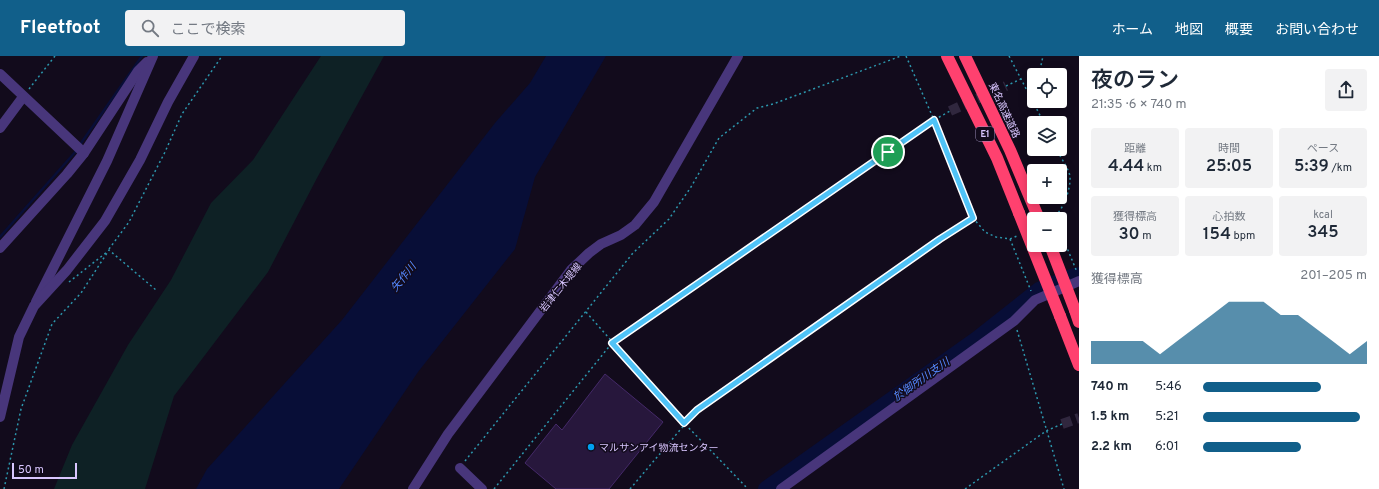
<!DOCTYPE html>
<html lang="ja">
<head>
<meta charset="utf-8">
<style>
  body { margin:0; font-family:Overpass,"Noto Sans JP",sans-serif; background:#f2f2f3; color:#1f2937; height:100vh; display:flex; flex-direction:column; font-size:15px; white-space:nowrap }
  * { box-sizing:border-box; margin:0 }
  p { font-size:13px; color:#747a83 }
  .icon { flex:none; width:22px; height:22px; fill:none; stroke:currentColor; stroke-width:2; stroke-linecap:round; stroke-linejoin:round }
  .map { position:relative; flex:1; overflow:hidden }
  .details { display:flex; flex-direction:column; background:#fff; width:300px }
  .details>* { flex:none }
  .controls { position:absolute; left:1027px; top:12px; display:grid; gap:8px }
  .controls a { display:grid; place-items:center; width:40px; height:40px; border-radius:4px; background:#fff; box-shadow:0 2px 10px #0003; font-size:20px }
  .scale { position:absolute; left:12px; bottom:10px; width:65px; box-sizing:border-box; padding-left:4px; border:2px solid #d9c6ff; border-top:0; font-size:11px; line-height:14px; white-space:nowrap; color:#d9c6ff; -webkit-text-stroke:3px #120b1c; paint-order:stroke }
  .pin { position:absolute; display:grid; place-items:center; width:34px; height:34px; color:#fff; margin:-17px; border:2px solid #fff; border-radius:50%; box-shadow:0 1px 4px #0007 }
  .round { display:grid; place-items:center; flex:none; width:42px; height:42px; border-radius:4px; background:#f2f2f3 }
  .head { display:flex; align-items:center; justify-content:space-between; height:68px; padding:0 12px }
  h1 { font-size:22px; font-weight:600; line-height:30px }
  .figures { display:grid; grid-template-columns:repeat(3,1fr); gap:6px; height:68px; padding:4px 12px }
  .figures div { display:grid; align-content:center; border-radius:4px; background:#f2f2f3; text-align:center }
  .figures b { font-size:17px; font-weight:600 }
  .figures small { font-size:11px; font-weight:400 }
  .figures p { font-size:11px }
  .chart { height:112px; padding:8px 12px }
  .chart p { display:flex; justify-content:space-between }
  .chart svg { width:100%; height:72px; margin-top:4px; fill:#115f8a; opacity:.7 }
  ul { padding:0 12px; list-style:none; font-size:13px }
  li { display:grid; grid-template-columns:64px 48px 1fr; align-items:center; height:30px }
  li i { height:10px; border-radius:5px; background:#115f8a }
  header { display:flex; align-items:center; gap:24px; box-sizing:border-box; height:56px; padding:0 20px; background:#115f8a; color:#fff }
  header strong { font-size:19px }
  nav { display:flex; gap:22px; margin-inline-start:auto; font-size:14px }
  .search { width:280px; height:36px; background:#f2f2f3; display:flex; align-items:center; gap:10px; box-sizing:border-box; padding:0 14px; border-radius:4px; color:#747a83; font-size:15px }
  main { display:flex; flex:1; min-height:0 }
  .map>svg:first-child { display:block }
</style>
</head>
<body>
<header>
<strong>Fleetfoot</strong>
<div class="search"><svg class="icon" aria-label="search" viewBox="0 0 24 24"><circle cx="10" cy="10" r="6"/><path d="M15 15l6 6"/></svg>ここで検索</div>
<nav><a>ホーム</a><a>地図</a><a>概要</a><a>お問い合わせ</a></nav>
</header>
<main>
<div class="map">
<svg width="1079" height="433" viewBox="0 0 1079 433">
  <rect width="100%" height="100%" fill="#120b1c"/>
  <polygon fill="#0e2125" points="321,0 384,0 317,122 268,216 174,340 145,433 54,433 72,389 128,289 171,224 211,147 253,104"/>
  <polygon fill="#080e37" points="546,0 606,0 535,121 515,193 418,316 339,433 196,433 207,413 342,264 495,67 530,27"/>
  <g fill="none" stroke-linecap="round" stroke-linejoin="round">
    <g stroke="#080e37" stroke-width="2.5">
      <polyline points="79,90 142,0"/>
      <polyline points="0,181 77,94"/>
    </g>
    <polyline stroke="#080e37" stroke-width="16" points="766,433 977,283 1039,234 1074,220 1079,219"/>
  </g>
  <polygon fill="#27173c" stroke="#442968" points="605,318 663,366 609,433 556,433 525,407 556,368 562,374"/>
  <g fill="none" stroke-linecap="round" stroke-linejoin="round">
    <g stroke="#30273e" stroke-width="10" stroke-dasharray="10 5" stroke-linecap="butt">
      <polyline points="950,55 1006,30"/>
      <polyline points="1062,368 1079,362"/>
    </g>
    <g stroke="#2c96ac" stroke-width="1.5" stroke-dasharray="2 3" stroke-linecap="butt">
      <polyline points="906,0 934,64 973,162 985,176 996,181 1010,183 1017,180"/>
      <polyline points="1009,0 1044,67"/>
      <polyline points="1039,19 1043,0"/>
      <polyline points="1006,30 1021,23"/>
      <polyline points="29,33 55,0"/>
      <polyline points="1033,45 1034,41"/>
      <path d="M1051 163C1062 158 1071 133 1070 121 1070 115 1060 100 1056 93"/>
      <polyline points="1060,175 1077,216"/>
      <polyline points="1010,183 1031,235"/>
      <polyline points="109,193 129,166 165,96 182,58 222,0"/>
      <polyline points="69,226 107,196"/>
      <polyline points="586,256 684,367 748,433"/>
      <polyline points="1017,274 1064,433"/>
      <polyline points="465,405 633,197 669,163 691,131 719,82 757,52 773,48 901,0"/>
      <polyline points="4,433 21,353 52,268 81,237 109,194 156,234"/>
      <polyline points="494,433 612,287 934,64 950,55"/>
      <polyline points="630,433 697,354 940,183 973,162"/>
      <polyline points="965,433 1046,375 1062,368"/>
    </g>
    <g stroke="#48367b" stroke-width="10">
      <polyline points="0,18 84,97"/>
      <polyline points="0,72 23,41"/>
      <polyline points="0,192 67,118 84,97 138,15 147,6"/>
      <polyline points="36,246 107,105 153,0"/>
      <polyline points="460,412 482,433"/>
      <polyline points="413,433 448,378 571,214 589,197 601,188 621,179 635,169 654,146 738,0"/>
      <polyline points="781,433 1014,265 1035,244 1079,225"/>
    </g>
    <polyline stroke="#48367b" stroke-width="10" points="0,361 19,281 34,250 67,214 105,165 140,104 168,46 194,0"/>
    <g stroke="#ff416f" stroke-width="12">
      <polyline points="947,0 997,102 1019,157"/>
      <polyline points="965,0 1010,94 1039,163"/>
      <polyline points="1075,254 1079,266"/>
      <polyline points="1060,260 1079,309"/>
    </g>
    <g stroke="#ff416f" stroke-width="12">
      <polyline points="1019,157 1060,260"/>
      <polyline points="1050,189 1075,254"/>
    </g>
  </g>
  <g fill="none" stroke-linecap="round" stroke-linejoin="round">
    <defs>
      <polygon id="route" points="934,64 973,162 940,183 697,354 684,367 612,287"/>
    </defs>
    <use href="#route" stroke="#fff" stroke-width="8"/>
    <use href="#route" stroke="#4fc3f7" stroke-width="5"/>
  </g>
  <circle fill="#00a0f0" stroke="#120b1c" stroke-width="1.5" cx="591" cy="391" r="4"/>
  <g text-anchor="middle" stroke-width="3" stroke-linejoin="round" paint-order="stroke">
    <rect fill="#120b1c" stroke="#9d8ebb" stroke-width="1" x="976" y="71" width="18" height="14" rx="3"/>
    <g font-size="9" font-weight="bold" fill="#d9c6ff">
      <text x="985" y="81">E1</text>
    </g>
    <g font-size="10" fill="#d9c6ff" stroke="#120b1c">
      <text transform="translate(1005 54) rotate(65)" y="4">東名高速道路</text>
      <text transform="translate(560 231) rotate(-51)" y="4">岩津仁木堤線</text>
    </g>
    <g font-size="10" fill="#d9c6ff" stroke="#120b1c" text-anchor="start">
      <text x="599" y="395">マルサンアイ物流センター</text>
    </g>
    <g font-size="11" font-style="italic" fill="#5488ff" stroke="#120b1c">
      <text transform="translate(403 221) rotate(-51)" y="4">矢作川</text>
      <text transform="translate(921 323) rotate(-35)" y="4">於御所川支川</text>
    </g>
  </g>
</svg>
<div class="controls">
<a><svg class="icon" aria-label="locate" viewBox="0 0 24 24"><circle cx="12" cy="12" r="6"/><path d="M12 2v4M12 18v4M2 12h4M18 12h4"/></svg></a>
<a><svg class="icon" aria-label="layers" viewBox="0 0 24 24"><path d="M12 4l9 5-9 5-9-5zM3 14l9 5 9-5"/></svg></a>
<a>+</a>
<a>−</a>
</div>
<div class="scale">50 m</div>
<div class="pin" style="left:888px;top:96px;background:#1e9e55"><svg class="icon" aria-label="arrive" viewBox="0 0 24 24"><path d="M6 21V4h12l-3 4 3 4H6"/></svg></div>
</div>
<section class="details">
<div class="head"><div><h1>夜のラン</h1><p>21:35 · 6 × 740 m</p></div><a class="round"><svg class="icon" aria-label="share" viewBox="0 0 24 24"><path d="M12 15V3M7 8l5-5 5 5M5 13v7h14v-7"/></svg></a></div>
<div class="figures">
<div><p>距離</p><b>4.44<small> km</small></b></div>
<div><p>時間</p><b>25:05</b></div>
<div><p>ペース</p><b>5:39<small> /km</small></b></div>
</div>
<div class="figures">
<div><p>獲得標高</p><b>30<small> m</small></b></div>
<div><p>心拍数</p><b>154<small> bpm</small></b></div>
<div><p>kcal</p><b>345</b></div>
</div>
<div class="chart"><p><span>獲得標高</span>201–205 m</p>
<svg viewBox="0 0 160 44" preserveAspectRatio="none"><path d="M0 44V30L10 30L20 30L30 30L40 38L50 30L60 22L70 14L80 6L90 6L100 6L110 14L120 14L130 22L140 30L150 38L160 30V44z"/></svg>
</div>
<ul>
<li><b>740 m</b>5:46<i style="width:72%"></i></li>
<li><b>1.5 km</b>5:21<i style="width:96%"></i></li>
<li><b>2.2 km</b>6:01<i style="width:60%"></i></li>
</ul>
</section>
</main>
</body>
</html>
